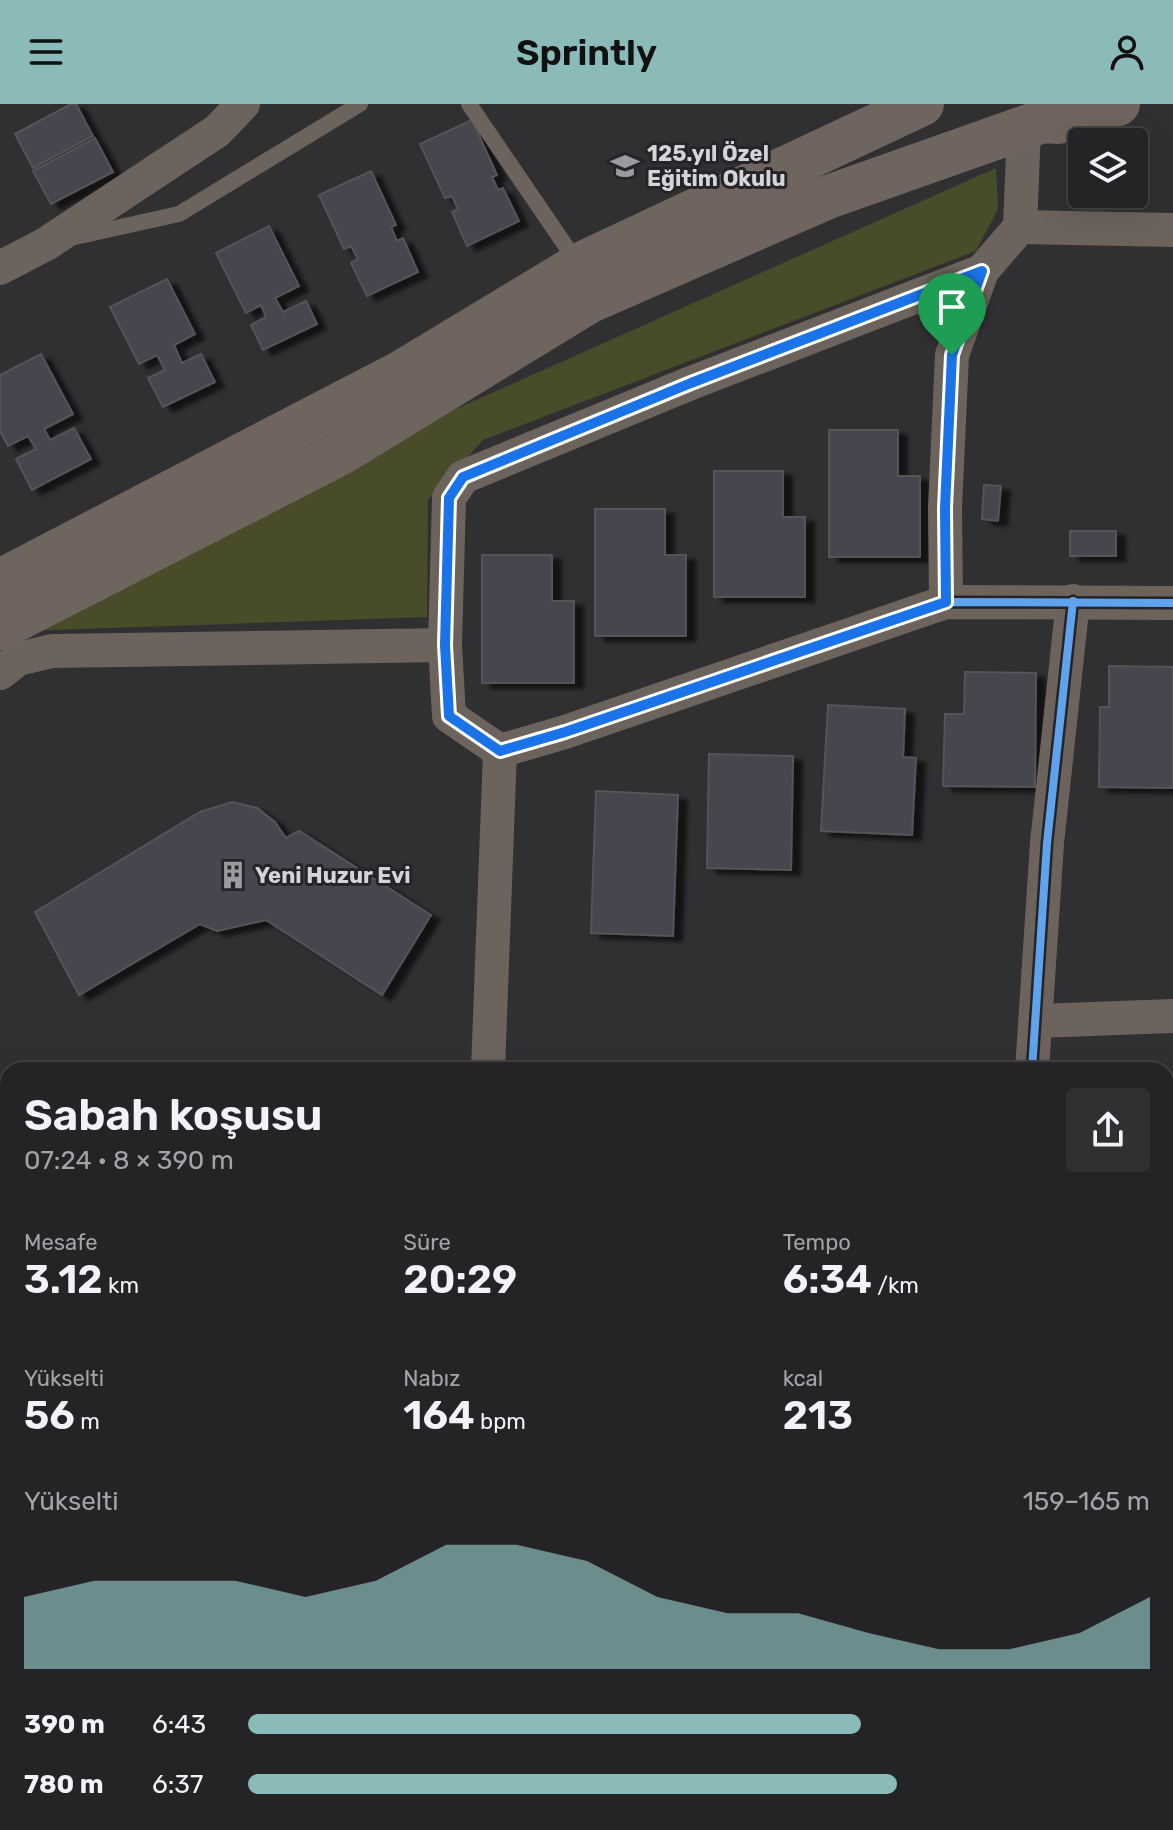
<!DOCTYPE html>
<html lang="tr">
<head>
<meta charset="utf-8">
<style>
  body { margin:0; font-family:Rubik,sans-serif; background:#302f32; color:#f1f3f6; height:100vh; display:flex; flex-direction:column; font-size:30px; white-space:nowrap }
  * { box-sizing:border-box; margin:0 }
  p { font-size:26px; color:#a3a4a7 }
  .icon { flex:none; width:44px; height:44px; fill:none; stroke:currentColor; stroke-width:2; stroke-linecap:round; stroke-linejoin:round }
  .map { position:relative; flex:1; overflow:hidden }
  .drawer { position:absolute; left:0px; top:958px; width:1174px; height:768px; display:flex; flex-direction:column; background:#242326; border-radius:24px 24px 0 0; box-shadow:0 8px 32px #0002,0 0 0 2px #414043 }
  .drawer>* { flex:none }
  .buttons { position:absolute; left:1068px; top:24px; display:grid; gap:16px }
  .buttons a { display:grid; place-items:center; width:80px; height:80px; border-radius:8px; background:#242326; box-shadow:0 8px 32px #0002,0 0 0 2px #414043; font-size:40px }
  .pin { position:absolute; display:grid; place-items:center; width:68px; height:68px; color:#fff; margin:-82px -34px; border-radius:50% 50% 50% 0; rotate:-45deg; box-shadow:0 0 8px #0007 }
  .pin .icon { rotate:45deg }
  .round { display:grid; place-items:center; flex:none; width:84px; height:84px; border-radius:8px; background:#302f32 }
  .overview { display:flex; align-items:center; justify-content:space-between; height:136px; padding:0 24px }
  h1 { font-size:44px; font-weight:600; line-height:60px }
  .stats { display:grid; grid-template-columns:repeat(3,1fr); gap:12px; height:136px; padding:8px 24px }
  .stats div { display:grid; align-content:center }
  .stats b { font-size:40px; font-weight:600 }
  .stats small { font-size:22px; font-weight:400 }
  .stats p { font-size:22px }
  .chart { height:224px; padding:16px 24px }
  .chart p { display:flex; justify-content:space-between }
  .chart svg { width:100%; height:144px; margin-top:8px; fill:#8bbbb9; opacity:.7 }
  ul { padding:0 24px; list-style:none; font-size:26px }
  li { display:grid; grid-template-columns:128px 96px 1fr; align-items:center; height:60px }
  li i { height:20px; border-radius:10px; background:#8bbbb9 }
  header { display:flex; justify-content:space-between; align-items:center; height:104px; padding:0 24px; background:#8bbbb9; color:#111; font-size:36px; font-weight:600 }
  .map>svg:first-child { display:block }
</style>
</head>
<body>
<header><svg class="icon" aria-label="menu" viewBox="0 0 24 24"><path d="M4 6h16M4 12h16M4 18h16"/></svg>Sprintly<svg class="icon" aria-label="person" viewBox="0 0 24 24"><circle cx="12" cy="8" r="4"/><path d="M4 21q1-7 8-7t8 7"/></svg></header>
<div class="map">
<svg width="1173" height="1726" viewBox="0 0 1173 1726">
  <defs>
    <filter id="shadow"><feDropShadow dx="9" dy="5" stdDeviation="2" flood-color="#0009"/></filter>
  </defs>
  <rect width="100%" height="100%" fill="#302f32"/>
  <g fill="#494c29">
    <polygon points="996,64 998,105 976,147 483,336 428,396 427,513 22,527 366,345"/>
    <polygon points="839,1718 996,1718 995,1726 849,1726"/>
  </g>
  <g fill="#46444d" stroke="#555457" stroke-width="2" filter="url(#shadow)">
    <polygon points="71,0 76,0 93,32 33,64 15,30"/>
    <polygon points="472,16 497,71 492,73 498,86 503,84 519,117 467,142 452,108 458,105 452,92 445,94 420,40"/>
    <polygon points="95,34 113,68 51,100 33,67"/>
    <polygon points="371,67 396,121 391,123 397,137 403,134 418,168 367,192 351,159 358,155 351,142 344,145 319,91"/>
    <polygon points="269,122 299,182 275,194 283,208 306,197 317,220 263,246 251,221 266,213 261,201 246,209 216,149"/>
    <polygon points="167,175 195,230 174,241 182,259 201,250 215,278 163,303 148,274 165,266 157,251 139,260 110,203"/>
    <polygon points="41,250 73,310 44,325 50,336 74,324 91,355 32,386 16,355 36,345 28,332 8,342 0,327 0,271"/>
    <polygon points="829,326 898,326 898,372 920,372 920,453 829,453"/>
    <polygon points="714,367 783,367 783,413 805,413 805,493 714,493"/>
    <polygon points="984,381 1001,382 998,417 982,415"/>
    <polygon points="595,405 665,405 665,451 686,451 686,532 595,532"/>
    <rect x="1070" y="427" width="46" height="25"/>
    <polygon points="482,451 552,451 552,497 574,497 574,579 482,579"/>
    <polygon points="1109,562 1173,563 1173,684 1099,683 1100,603 1109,603"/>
    <polygon points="965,568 1036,569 1035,683 943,682 945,610 964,610"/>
    <polygon points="828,601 905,605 903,653 916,654 912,731 821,727"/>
    <polygon points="709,650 793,652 791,766 707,764"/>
    <polygon points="596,687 678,691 673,832 591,829"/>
    <polygon points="232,698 257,704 275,718 286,734 299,727 431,811 382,891 266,816 217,827 200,820 79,891 35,808 200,708"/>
    <rect x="1166" y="1434" width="7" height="80"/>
    <polygon points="0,1559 8,1561 8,1670 0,1669"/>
    <rect x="1166" y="1588" width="7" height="81"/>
    <polygon points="1166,1708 1173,1708 1173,1726 1084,1726 1083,1718 1166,1718"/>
    <polygon points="561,1718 677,1718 686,1726 554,1726"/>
  </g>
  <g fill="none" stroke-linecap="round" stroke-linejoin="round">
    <g stroke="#6c635c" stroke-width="16">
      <polyline points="469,0 578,160"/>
      <polyline points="75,133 179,110 360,0"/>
    </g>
    <g stroke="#6c635c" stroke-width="34">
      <polyline points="1020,123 1173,126"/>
      <polyline points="0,164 46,140 217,27 243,0"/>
      <polyline points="982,167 691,279 463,373 449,394 445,541 449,612 500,647 565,628 946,498 1173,499"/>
      <polyline points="946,498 945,404 952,251 982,167 1020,123 1024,25"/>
      <polyline points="0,569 18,555 52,547 445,541"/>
      <polyline points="1036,917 1173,912"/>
      <polyline points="488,966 500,647"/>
      <polyline points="1032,966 1047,739 1073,497"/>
      <polyline points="0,1043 8,1043"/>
      <polyline points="0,1467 8,1463"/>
      <polyline points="1166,1551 1173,1551"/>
      <polyline points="802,1718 812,1726"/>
      <polyline points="107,1726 115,1718"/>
      <polyline points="184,1726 191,1718"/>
      <polyline points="1020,1726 1020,1718"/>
    </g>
    <g stroke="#6c635c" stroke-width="42">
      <polyline points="1166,1155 1173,1155"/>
      <polyline points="0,1303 8,1311"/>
      <polyline points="0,1382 8,1390"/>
      <polyline points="349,1718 358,1726"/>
      <polyline points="429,1718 439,1726"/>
    </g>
    <g stroke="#70655e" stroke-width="44">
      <polyline points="0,477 400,269 579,161 922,0"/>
      <polyline points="0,524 341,349 590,197 828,93 1043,17 1059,18 1074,13 1086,3 1118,0"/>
    </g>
    <defs>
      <g id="cycleway">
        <polyline points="982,167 691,279 463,373 449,394 445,541 449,612 500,647 565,628 946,498 1173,499"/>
        <polyline points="1032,966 1047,739 1073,497"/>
      </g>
    </defs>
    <use href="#cycleway" stroke="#252429" stroke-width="13"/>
    <use href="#cycleway" stroke="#60a3ed" stroke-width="8"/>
  </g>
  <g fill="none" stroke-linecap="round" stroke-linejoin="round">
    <defs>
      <polygon id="route" points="982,167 952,251 945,404 946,498 565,628 500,647 449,612 445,541 449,394 463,373 691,279"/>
    </defs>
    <use href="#route" stroke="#fff" stroke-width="16"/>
    <use href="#route" stroke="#1a73e8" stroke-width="10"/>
  </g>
  <defs>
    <symbol id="school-bare" viewBox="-9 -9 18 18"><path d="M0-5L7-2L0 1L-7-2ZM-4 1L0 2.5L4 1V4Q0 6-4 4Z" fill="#9b9b9e" stroke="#252429" stroke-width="2.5" paint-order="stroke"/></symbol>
    <symbol id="building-bare" viewBox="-9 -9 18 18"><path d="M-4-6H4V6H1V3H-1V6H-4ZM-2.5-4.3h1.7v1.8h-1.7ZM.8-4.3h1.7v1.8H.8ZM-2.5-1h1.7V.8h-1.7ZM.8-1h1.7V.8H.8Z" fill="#9b9b9e" stroke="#252429" stroke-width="2.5" paint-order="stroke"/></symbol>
  </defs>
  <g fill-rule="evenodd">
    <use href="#school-bare" x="605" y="42" width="40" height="40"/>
    <use href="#building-bare" x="213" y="751" width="40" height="40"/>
  </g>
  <g text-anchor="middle" stroke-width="6" stroke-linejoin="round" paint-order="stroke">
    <g font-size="22" font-weight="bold" fill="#d5d5d8" stroke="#252429" text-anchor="start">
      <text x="647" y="57">125.yıl Özel<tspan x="647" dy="25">Eğitim Okulu</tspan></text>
      <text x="255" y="779">Yeni Huzur Evi</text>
    </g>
  </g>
</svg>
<div class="buttons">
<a><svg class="icon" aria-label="layers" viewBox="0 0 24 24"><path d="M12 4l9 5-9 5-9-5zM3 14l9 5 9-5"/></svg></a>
</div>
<div class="pin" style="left:952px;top:251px;background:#1e9e55"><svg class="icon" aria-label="arrive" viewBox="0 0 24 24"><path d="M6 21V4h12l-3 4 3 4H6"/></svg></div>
<section class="drawer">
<div class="overview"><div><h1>Sabah koşusu</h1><p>07:24 · 8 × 390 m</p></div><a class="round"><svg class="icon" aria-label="share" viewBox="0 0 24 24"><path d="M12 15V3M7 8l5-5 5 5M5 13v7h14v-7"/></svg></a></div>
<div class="stats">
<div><p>Mesafe</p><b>3.12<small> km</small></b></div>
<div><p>Süre</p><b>20:29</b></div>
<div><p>Tempo</p><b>6:34<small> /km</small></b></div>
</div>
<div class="stats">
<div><p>Yükselti</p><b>56<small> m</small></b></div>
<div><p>Nabız</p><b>164<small> bpm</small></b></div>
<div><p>kcal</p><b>213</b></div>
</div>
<div class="chart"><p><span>Yükselti</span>159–165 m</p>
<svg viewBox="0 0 160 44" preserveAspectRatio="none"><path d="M0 44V22L10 17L20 17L30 17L40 22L50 17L60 6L70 6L80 11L90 22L100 27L110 27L120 33L130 38L140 38L150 33L160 22V44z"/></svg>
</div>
<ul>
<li><b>390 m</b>6:43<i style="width:68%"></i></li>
<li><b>780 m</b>6:37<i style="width:72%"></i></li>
</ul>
</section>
</div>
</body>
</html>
